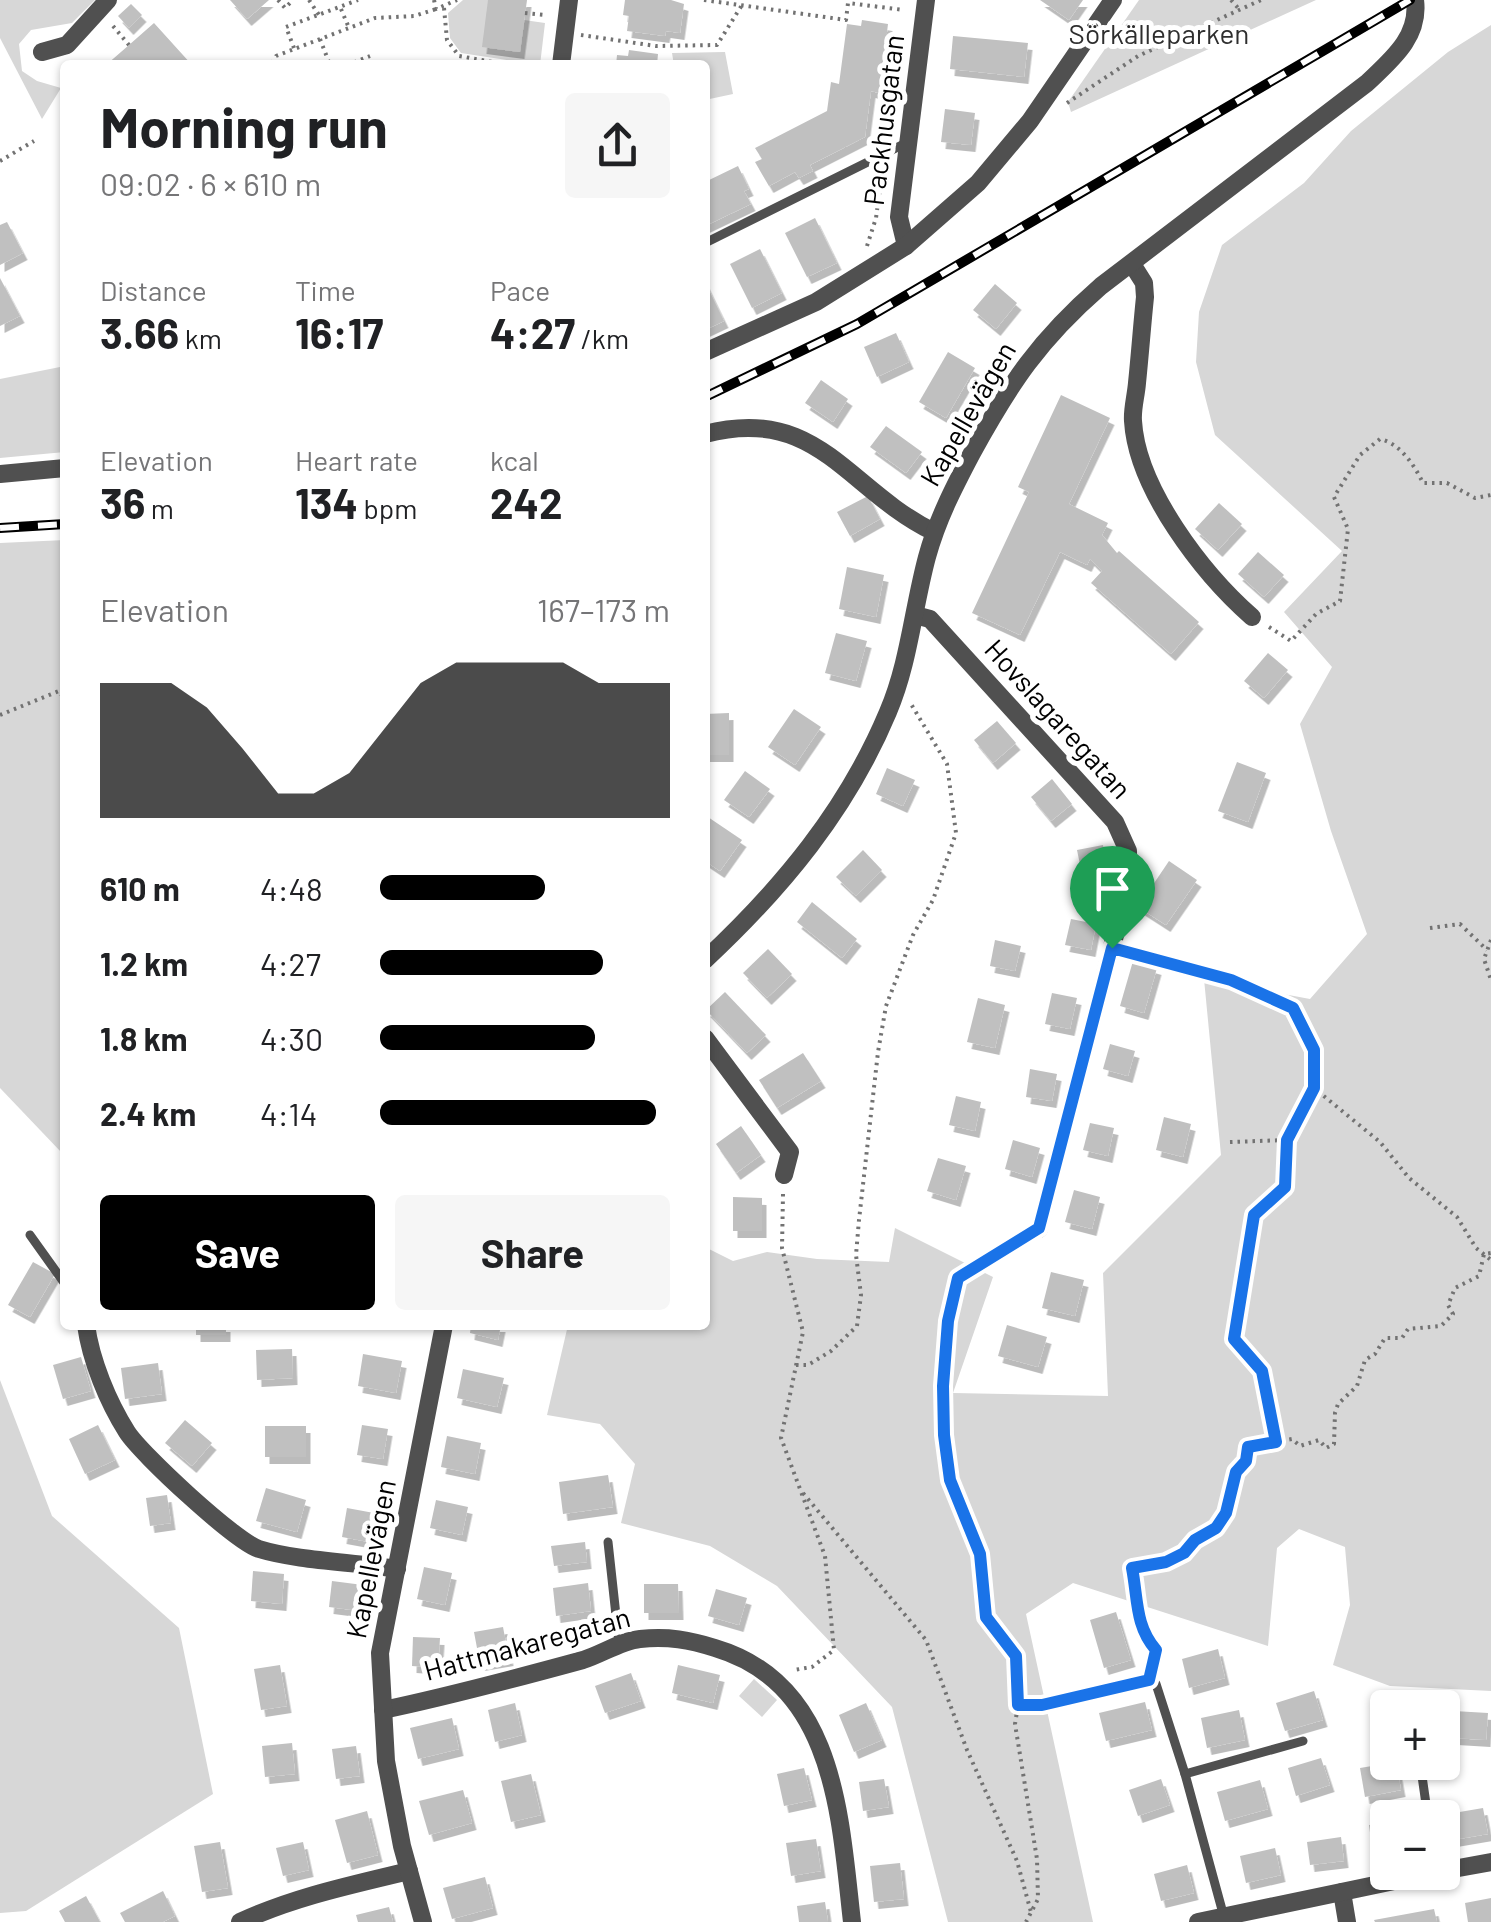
<!DOCTYPE html>
<html lang="en">
<head>
<meta charset="utf-8">
<style>
  body { margin:0; font-family:Barlow,sans-serif; background:#f6f6f6; color:#202124; height:100vh; display:flex; flex-direction:column; font-size:38px; white-space:nowrap }
  * { box-sizing:border-box; margin:0 }
  p { font-size:32px; color:#757577 }
  .icon { flex:none; width:55px; height:55px; fill:none; stroke:currentColor; stroke-width:2; stroke-linecap:round; stroke-linejoin:round }
  .map { position:relative; flex:1; overflow:hidden }
  .panel { position:absolute; left:60px; top:60px; width:650px; height:1270px; display:flex; flex-direction:column; background:#fff; border-radius:10px; box-shadow:0 2px 8px #0004 }
  .panel>* { flex:none }
  .fabs { position:absolute; left:1370px; top:1690px; display:grid; gap:20px }
  .fabs a { display:grid; place-items:center; width:90px; height:90px; border-radius:10px; background:#fff; box-shadow:0 2px 8px #0004; font-size:50px }
  .pin { position:absolute; display:grid; place-items:center; width:85px; height:85px; color:#fff; margin:-102px -42px; border-radius:50% 50% 50% 0; rotate:-45deg; box-shadow:0 0 10px #0007 }
  .pin .icon { rotate:45deg }
  .round { display:grid; place-items:center; flex:none; width:105px; height:105px; border-radius:10px; background:#f6f6f6 }
  .summary { display:flex; align-items:center; justify-content:space-between; height:170px; padding:0 40px }
  h1 { font-size:55px; font-weight:700; line-height:75px }
  .metrics { display:grid; grid-template-columns:repeat(3,1fr); gap:15px; height:170px; padding:10px 40px }
  .metrics div { display:grid; align-content:center }
  .metrics b { font-size:42px; font-weight:700 }
  .metrics small { font-size:28px; font-weight:400 }
  .metrics p { font-size:28px }
  .chart { height:280px; padding:20px 40px }
  .chart p { display:flex; justify-content:space-between }
  .chart svg { width:100%; height:180px; margin-top:10px; fill:#000; opacity:.7 }
  .primary-button { display:flex; gap:20px; margin-top:auto; padding:20px 40px }
  .primary-button a { flex:1; height:115px; border-radius:10px; background:#000; color:#fff; font-size:40px; font-weight:700; line-height:115px; text-align:center }
  .primary-button a+a { background:#f6f6f6; color:#202124 }
  ul { padding:0 40px; list-style:none; font-size:32px }
  li { display:grid; grid-template-columns:160px 120px 1fr; align-items:center; height:75px }
  li i { height:25px; border-radius:12px; background:#000 }
  .map>svg:first-child { display:block }
</style>
</head>
<body>
<div class="map">
<svg width="1491" height="1922" viewBox="0 0 1491 1922">
  <defs>
    <filter id="shadow"><feDropShadow dx="4.5" dy="7" stdDeviation="0" flood-color="#0004"/></filter>
  </defs>
  <rect width="100%" height="100%" fill="#fff"/>
  <g fill="#d7d7d7">
    <polygon points="0,0 95,0 72,23 31,30 19,44 22,71 37,81 61,88 42,119 0,38"/>
    <polygon points="463,0 488,0 519,52 524,20 545,23 540,65 461,53 450,38 448,13"/>
    <polygon points="1139,0 1316,0 1071,112 1068,102"/>
    <polygon points="1491,25 1491,1691 1390,1686 1333,1665 1350,1605 1345,1547 1299,1529 1277,1548 1268,1646 1073,1583 1026,1614 1093,1922 948,1922 892,1707 777,1586 710,1546 621,1523 635,1464 600,1424 547,1415 568,1325 705,1325 705,1247 733,1261 767,1252 817,1259 889,1262 895,1228 993,1277 953,1393 1108,1396 1103,1273 1221,1155 1204,979 1310,999 1367,934 1331,831 1300,724 1332,667 1284,612 1342,551 1215,435 1196,362 1199,312 1222,245 1304,183 1351,131 1448,52"/>
    <polygon points="725,52 733,94 705,100 705,65 674,65 672,53"/>
    <polygon points="65,366 65,452 0,458 0,379"/>
    <polygon points="65,540 65,1152 61,1152 0,1088 0,543"/>
    <polygon points="0,1380 52,1516 179,1628 213,1794 26,1911 0,1913"/>
    <polygon points="754,1679 777,1700 762,1717 739,1696"/>
  </g>
  <g fill="#c0c0c0" filter="url(#shadow)">
    <polygon points="230,0 269,0 247,19"/>
    <polygon points="488,0 527,0 520,52 482,47"/>
    <polygon points="625,0 671,0 684,4 680,33 666,31 665,36 627,31 629,16 623,15"/>
    <polygon points="1040,0 1083,0 1069,20"/>
    <polygon points="131,4 142,15 129,28 118,16"/>
    <polygon points="862,20 888,24 884,57 890,58 887,73 881,72 879,93 871,91 865,137 810,165 813,171 799,178 795,172 769,186 755,162 762,159 755,148 827,111 831,82 839,84 847,24 861,26"/>
    <polygon points="154,23 192,65 106,65 129,45"/>
    <polygon points="953,36 1028,43 1024,77 950,69"/>
    <polygon points="629,50 658,54 657,65 616,65 617,55 628,56"/>
    <polygon points="945,109 975,113 971,145 941,142"/>
    <polygon points="738,166 749,189 744,191 751,204 705,226 705,182"/>
    <polygon points="815,218 837,263 807,277 785,233"/>
    <polygon points="7,222 23,253 0,265 0,225"/>
    <polygon points="760,249 782,293 752,308 730,264"/>
    <polygon points="0,278 20,316 0,326"/>
    <polygon points="705,282 724,321 705,330"/>
    <polygon points="995,284 1017,303 996,329 973,310"/>
    <polygon points="896,333 909,362 877,377 864,347"/>
    <polygon points="948,352 975,368 946,418 919,402"/>
    <polygon points="821,380 848,399 833,422 805,403"/>
    <polygon points="1061,395 1110,418 1069,504 1108,523 1102,535 1117,553 1119,551 1199,622 1171,654 1091,583 1102,571 1090,559 1087,565 1060,552 1020,635 972,613 1029,492 1018,487"/>
    <polygon points="886,426 922,452 906,473 870,447"/>
    <polygon points="868,496 880,519 850,536 837,512"/>
    <polygon points="1219,503 1242,524 1218,550 1195,529"/>
    <polygon points="1258,552 1284,575 1264,597 1238,574"/>
    <polygon points="847,567 884,575 876,617 839,609"/>
    <polygon points="836,633 867,641 856,681 825,673"/>
    <polygon points="1268,653 1288,670 1264,698 1244,681"/>
    <polygon points="794,709 821,727 795,765 768,747"/>
    <polygon points="729,713 729,755 705,755 705,714"/>
    <polygon points="997,721 1016,743 993,763 974,740"/>
    <polygon points="1237,762 1266,773 1248,822 1218,811"/>
    <polygon points="887,768 915,780 903,806 876,794"/>
    <polygon points="745,771 770,789 749,817 724,800"/>
    <polygon points="1052,779 1072,804 1051,821 1031,797"/>
    <polygon points="705,815 742,840 720,871 705,861"/>
    <polygon points="1103,845 1110,879 1084,884 1077,850"/>
    <polygon points="863,850 882,870 856,896 836,877"/>
    <polygon points="1169,861 1197,880 1166,925 1138,907"/>
    <polygon points="812,902 857,939 842,958 797,922"/>
    <polygon points="1071,919 1096,924 1091,950 1065,945"/>
    <polygon points="995,940 1021,946 1015,971 990,966"/>
    <polygon points="768,949 792,974 767,998 743,973"/>
    <polygon points="1133,961 1157,968 1144,1013 1120,1006"/>
    <polygon points="725,992 766,1035 747,1053 706,1010"/>
    <polygon points="1052,993 1077,998 1070,1029 1045,1024"/>
    <polygon points="978,998 1005,1005 995,1048 967,1042"/>
    <polygon points="1110,1044 1135,1051 1128,1076 1103,1069"/>
    <polygon points="803,1053 821,1081 777,1108 759,1080"/>
    <polygon points="1030,1069 1057,1074 1052,1101 1026,1097"/>
    <polygon points="956,1096 981,1102 975,1131 949,1125"/>
    <polygon points="1164,1117 1191,1124 1183,1157 1156,1150"/>
    <polygon points="1090,1123 1114,1128 1108,1156 1083,1150"/>
    <polygon points="741,1126 761,1155 736,1173 716,1144"/>
    <polygon points="1013,1140 1040,1148 1032,1177 1005,1169"/>
    <polygon points="938,1158 966,1166 956,1200 927,1191"/>
    <polygon points="1074,1190 1100,1197 1092,1229 1065,1222"/>
    <polygon points="733,1197 762,1198 762,1231 733,1231"/>
    <polygon points="33,1262 55,1274 30,1317 8,1305"/>
    <polygon points="1051,1272 1084,1280 1075,1316 1042,1308"/>
    <rect x="196" y="1325" width="30" height="10"/>
    <polygon points="471,1325 501,1325 498,1340 470,1333"/>
    <polygon points="1007,1325 1047,1337 1038,1367 998,1356"/>
    <polygon points="292,1349 293,1378 257,1380 256,1350"/>
    <polygon points="363,1354 402,1361 396,1393 358,1386"/>
    <polygon points="81,1357 91,1391 63,1399 53,1365"/>
    <polygon points="158,1363 162,1394 125,1399 121,1368"/>
    <polygon points="463,1369 504,1378 497,1407 457,1398"/>
    <polygon points="185,1420 212,1443 192,1466 165,1443"/>
    <polygon points="98,1425 115,1460 85,1474 69,1439"/>
    <polygon points="362,1425 388,1429 383,1459 357,1455"/>
    <rect x="265" y="1426" width="41" height="31"/>
    <polygon points="447,1436 481,1443 475,1474 441,1467"/>
    <polygon points="608,1475 613,1507 563,1514 559,1482"/>
    <polygon points="266,1488 306,1500 297,1532 256,1521"/>
    <polygon points="167,1495 171,1523 150,1526 146,1498"/>
    <polygon points="436,1500 468,1507 462,1535 430,1528"/>
    <polygon points="347,1508 374,1513 369,1542 342,1537"/>
    <polygon points="585,1542 587,1562 554,1566 551,1546"/>
    <polygon points="424,1567 452,1573 445,1605 417,1599"/>
    <polygon points="253,1571 284,1574 282,1604 251,1601"/>
    <polygon points="332,1581 363,1585 360,1611 329,1607"/>
    <polygon points="588,1583 591,1611 556,1616 553,1588"/>
    <polygon points="644,1584 678,1584 679,1613 644,1613"/>
    <polygon points="716,1589 747,1598 739,1625 708,1616"/>
    <polygon points="1116,1612 1131,1660 1104,1668 1090,1620"/>
    <polygon points="503,1627 509,1659 480,1664 474,1632"/>
    <polygon points="413,1637 440,1638 438,1668 412,1666"/>
    <polygon points="1218,1649 1225,1678 1189,1688 1182,1659"/>
    <polygon points="280,1665 287,1706 261,1710 254,1669"/>
    <polygon points="678,1665 720,1675 713,1703 672,1693"/>
    <polygon points="631,1673 641,1701 605,1713 595,1686"/>
    <polygon points="1314,1691 1323,1720 1285,1731 1276,1703"/>
    <polygon points="1145,1702 1152,1730 1106,1741 1099,1713"/>
    <polygon points="515,1703 522,1735 495,1742 488,1710"/>
    <polygon points="866,1703 882,1740 854,1752 839,1715"/>
    <polygon points="1375,1708 1388,1710 1388,1737 1370,1734"/>
    <polygon points="1239,1710 1245,1740 1207,1748 1201,1718"/>
    <polygon points="1454,1711 1488,1713 1486,1740 1453,1738"/>
    <polygon points="452,1718 459,1749 418,1759 410,1728"/>
    <polygon points="292,1743 295,1774 265,1777 262,1746"/>
    <polygon points="356,1746 360,1776 336,1779 332,1749"/>
    <polygon points="1321,1758 1330,1785 1296,1796 1288,1768"/>
    <polygon points="1396,1762 1401,1790 1365,1797 1360,1768"/>
    <polygon points="804,1768 812,1800 784,1806 777,1774"/>
    <polygon points="531,1774 541,1815 511,1822 501,1781"/>
    <polygon points="884,1779 889,1807 863,1811 859,1782"/>
    <polygon points="1161,1779 1170,1805 1138,1816 1129,1790"/>
    <polygon points="1260,1780 1268,1809 1225,1821 1217,1792"/>
    <polygon points="463,1790 472,1823 429,1835 419,1801"/>
    <polygon points="1483,1808 1488,1834 1453,1840 1448,1814"/>
    <polygon points="367,1811 378,1855 347,1863 335,1820"/>
    <polygon points="1388,1823 1388,1852 1373,1854 1369,1825"/>
    <polygon points="1341,1837 1344,1861 1310,1865 1307,1842"/>
    <polygon points="816,1839 821,1871 791,1876 786,1843"/>
    <polygon points="220,1842 228,1888 202,1892 194,1846"/>
    <polygon points="303,1842 309,1870 283,1876 276,1848"/>
    <polygon points="1275,1848 1281,1875 1246,1883 1240,1856"/>
    <polygon points="900,1863 904,1899 874,1902 870,1866"/>
    <polygon points="1187,1865 1194,1893 1161,1901 1154,1874"/>
    <polygon points="485,1877 493,1908 452,1919 443,1888"/>
    <polygon points="163,1891 175,1916 163,1922 125,1922 120,1913"/>
    <polygon points="86,1896 100,1922 65,1922 59,1911"/>
    <polygon points="1491,1898 1491,1922 1468,1922 1465,1903"/>
    <polygon points="825,1902 828,1922 799,1922 797,1906"/>
    <polygon points="389,1907 393,1922 358,1922 356,1915"/>
    <polygon points="1434,1909 1437,1922 1375,1922 1374,1920"/>
  </g>
  <g fill="none" stroke-linecap="round" stroke-linejoin="round">
    <g stroke="#727272" stroke-width="4" stroke-dasharray="2.5 5" stroke-linecap="butt">
      <polyline points="278,0 285,8 293,0"/>
      <polyline points="309,0 319,15"/>
      <polyline points="434,0 436,9 457,0"/>
      <polyline points="704,0 846,20 848,3 904,10"/>
      <polyline points="1231,0 1239,9"/>
      <polyline points="444,8 447,40 459,56 509,65"/>
      <polyline points="341,9 349,28"/>
      <polyline points="525,13 546,15"/>
      <polyline points="113,26 129,45"/>
      <polyline points="581,35 656,46 717,45 742,5"/>
      <polyline points="320,39 330,65"/>
      <polyline points="294,48 286,27 358,0"/>
      <polyline points="265,65 273,62 276,56 375,18 414,16 436,9"/>
      <polyline points="347,65 370,56"/>
      <polyline points="1067,103 1138,56 1261,0"/>
      <polyline points="887,133 892,98"/>
      <polyline points="0,161 34,141"/>
      <polyline points="867,246 876,218 882,173"/>
      <path d="M1269 627 1291 641 1316 614 1340 601 1348 529 1334 497 1360 455 1380 439C1401 444 1414 465 1423 483H1447L1475 498 1491 495"/>
      <polyline points="0,715 59,691 65,700"/>
      <polyline points="1430,928 1460,924 1487,950"/>
      <polyline points="1491,940 1484,959 1491,980"/>
      <polyline points="1130,953 1231,980 1293,1008 1314,1051 1314,1088 1380,1142 1409,1178 1457,1217 1476,1248 1491,1260"/>
      <polyline points="1230,1142 1287,1140"/>
      <polyline points="783,1194 782,1248 803,1332 781,1438 825,1556 834,1650 812,1667 794,1670"/>
      <polyline points="1024,1237 959,1278 947,1321 944,1435 950,1480 981,1555 986,1617 1016,1655 1018,1705 1015,1724 1037,1859 1038,1899 1026,1922"/>
      <polyline points="796,1365 808,1365 831,1351 857,1326 861,1295 856,1255 859,1220 878,1052 886,1006 913,935 933,900 956,833 947,764 911,704"/>
      <polyline points="1276,1442 1262,1371 1234,1339 1254,1215 1285,1187 1287,1140 1314,1088"/>
      <polyline points="803,1493 926,1640 967,1750 1017,1861 1031,1912"/>
      <path d="M1157 1651C1134 1624 1138 1602 1132 1568L1166 1562 1184 1553 1195 1540 1216 1528 1225 1513 1236 1472 1246 1461 1248 1447 1292 1439 1300 1446 1319 1440 1326 1448 1334 1444 1335 1413 1338 1404 1357 1386 1365 1360 1375 1354 1385 1338H1402L1408 1329 1441 1326 1453 1314 1448 1305 1455 1288 1479 1276 1484 1254 1491 1253"/>
      <polyline points="1018,1705 1042,1705 1136,1683"/>
    </g>
    <g stroke="#505050" stroke-width="9">
      <polyline points="705,243 904,144"/>
      <polyline points="30,1235 65,1284"/>
      <polyline points="608,1542 619,1643"/>
      <polyline points="1155,1665 1149,1680 1156,1684 1185,1774 1224,1917"/>
      <polyline points="1420,1762 1428,1818"/>
      <polyline points="1185,1774 1303,1741"/>
    </g>
    <g stroke="#505050" stroke-width="18">
      <polyline points="42,52 67,45 108,0"/>
      <polyline points="561,65 569,0"/>
      <polyline points="906,246 899,217 926,0"/>
      <path d="M1132 264 1144 283 1145 297C1142 326 1140 354 1137 383 1136 396 1132 409 1133 421 1137 489 1203 574 1252 617"/>
      <polyline points="705,352 816,302 906,246 978,183 1030,121 1113,0"/>
      <path d="M705 434C818 404 847 490 934 532"/>
      <polyline points="0,474 65,468"/>
      <polyline points="915,615 930,619 1115,822 1128,851 1128,885 1039,1229"/>
      <path d="M705 960C782 888 847 810 888 712 909 663 913 609 927 557 937 520 954 487 972 453 1011 382 1039 340 1101 286L1367 83C1391 60 1420 37 1415 0"/>
      <polyline points="705,1038 790,1152 784,1175"/>
      <path d="M86 1325C91 1361 108 1402 127 1432 141 1454 236 1542 259 1549 298 1561 355 1562 397 1569"/>
      <path d="M383 1710C450 1696 517 1678 583 1660 602 1654 621 1641 640 1639 668 1636 690 1640 715 1648 836 1684 840 1817 852 1922"/>
      <polyline points="1442,1871 1491,1862"/>
      <polyline points="1342,1892 1347,1922"/>
      <path d="M240 1922C294 1897 351 1885 409 1871"/>
      <polyline points="423,1922 402,1846 386,1761 380,1653 444,1325"/>
      <polyline points="1198,1922 1437,1872"/>
    </g>
    <defs>
      <g id="rail">
        <polyline points="705,397 857,324 1410,0"/>
        <polyline points="0,528 65,524"/>
      </g>
    </defs>
    <use href="#rail" stroke="#000" stroke-width="10"/>
    <use href="#rail" stroke="#fff" stroke-width="6" stroke-dasharray="19" stroke-linecap="butt"/>
  </g>
  <g fill="none" stroke-linecap="round" stroke-linejoin="round">
    <defs>
      <path id="route" d="M1112 948 1231 980 1293 1008 1314 1050V1088L1287 1140 1285 1187 1254 1215 1234 1339 1262 1371 1276 1442 1248 1447 1246 1461 1236 1472 1226 1513 1216 1528 1195 1540 1184 1553 1166 1562 1132 1568C1138 1599 1135 1626 1156 1650L1149 1680 1042 1705H1018L1016 1656 986 1617 980 1554 950 1480 944 1435 943 1386 948 1321 958 1278 1039 1228Z"/>
    </defs>
    <use href="#route" stroke="#fff" stroke-width="20"/>
    <use href="#route" stroke="#1a73e8" stroke-width="12"/>
  </g>
  <g text-anchor="middle" stroke-width="10" stroke-linejoin="round" paint-order="stroke">
    <g font-size="28" fill="#2e2e2e" stroke="#fff">
      <text x="1159" y="44">Sörkälleparken</text>
    </g>
    <g font-size="28" fill="#000" stroke="#fff">
      <text transform="translate(884 120) rotate(-83)" y="10">Packhusgatan</text>
      <text transform="translate(968 414) rotate(-60)" y="10">Kapellevägen</text>
      <text transform="translate(1058 719) rotate(48)" y="10">Hovslagaregatan</text>
      <text transform="translate(371 1559) rotate(-79)" y="10">Kapellevägen</text>
      <text transform="translate(527 1644) rotate(-15)" y="10">Hattmakaregatan</text>
    </g>
  </g>
</svg>
<div class="fabs">
<a>+</a>
<a>−</a>
</div>
<div class="pin" style="left:1112px;top:948px;background:#1e9e55"><svg class="icon" aria-label="arrive" viewBox="0 0 24 24"><path d="M6 21V4h12l-3 4 3 4H6"/></svg></div>
<section class="panel">
<div class="summary"><div><h1>Morning run</h1><p>09:02 · 6 × 610 m</p></div><a class="round"><svg class="icon" aria-label="share" viewBox="0 0 24 24"><path d="M12 15V3M7 8l5-5 5 5M5 13v7h14v-7"/></svg></a></div>
<div class="metrics">
<div><p>Distance</p><b>3.66<small> km</small></b></div>
<div><p>Time</p><b>16:17</b></div>
<div><p>Pace</p><b>4:27<small> /km</small></b></div>
</div>
<div class="metrics">
<div><p>Elevation</p><b>36<small> m</small></b></div>
<div><p>Heart rate</p><b>134<small> bpm</small></b></div>
<div><p>kcal</p><b>242</b></div>
</div>
<div class="chart"><p><span>Elevation</span>167–173 m</p>
<svg viewBox="0 0 160 44" preserveAspectRatio="none"><path d="M0 44V11L10 11L20 11L30 17L40 27L50 38L60 38L70 33L80 22L90 11L100 6L110 6L120 6L130 6L140 11L150 11L160 11V44z"/></svg>
</div>
<ul>
<li><b>610 m</b>4:48<i style="width:57%"></i></li>
<li><b>1.2 km</b>4:27<i style="width:77%"></i></li>
<li><b>1.8 km</b>4:30<i style="width:74%"></i></li>
<li><b>2.4 km</b>4:14<i style="width:95%"></i></li>
</ul>
<div class="primary-button"><a>Save</a><a>Share</a></div>
</section>
</div>
</body>
</html>
